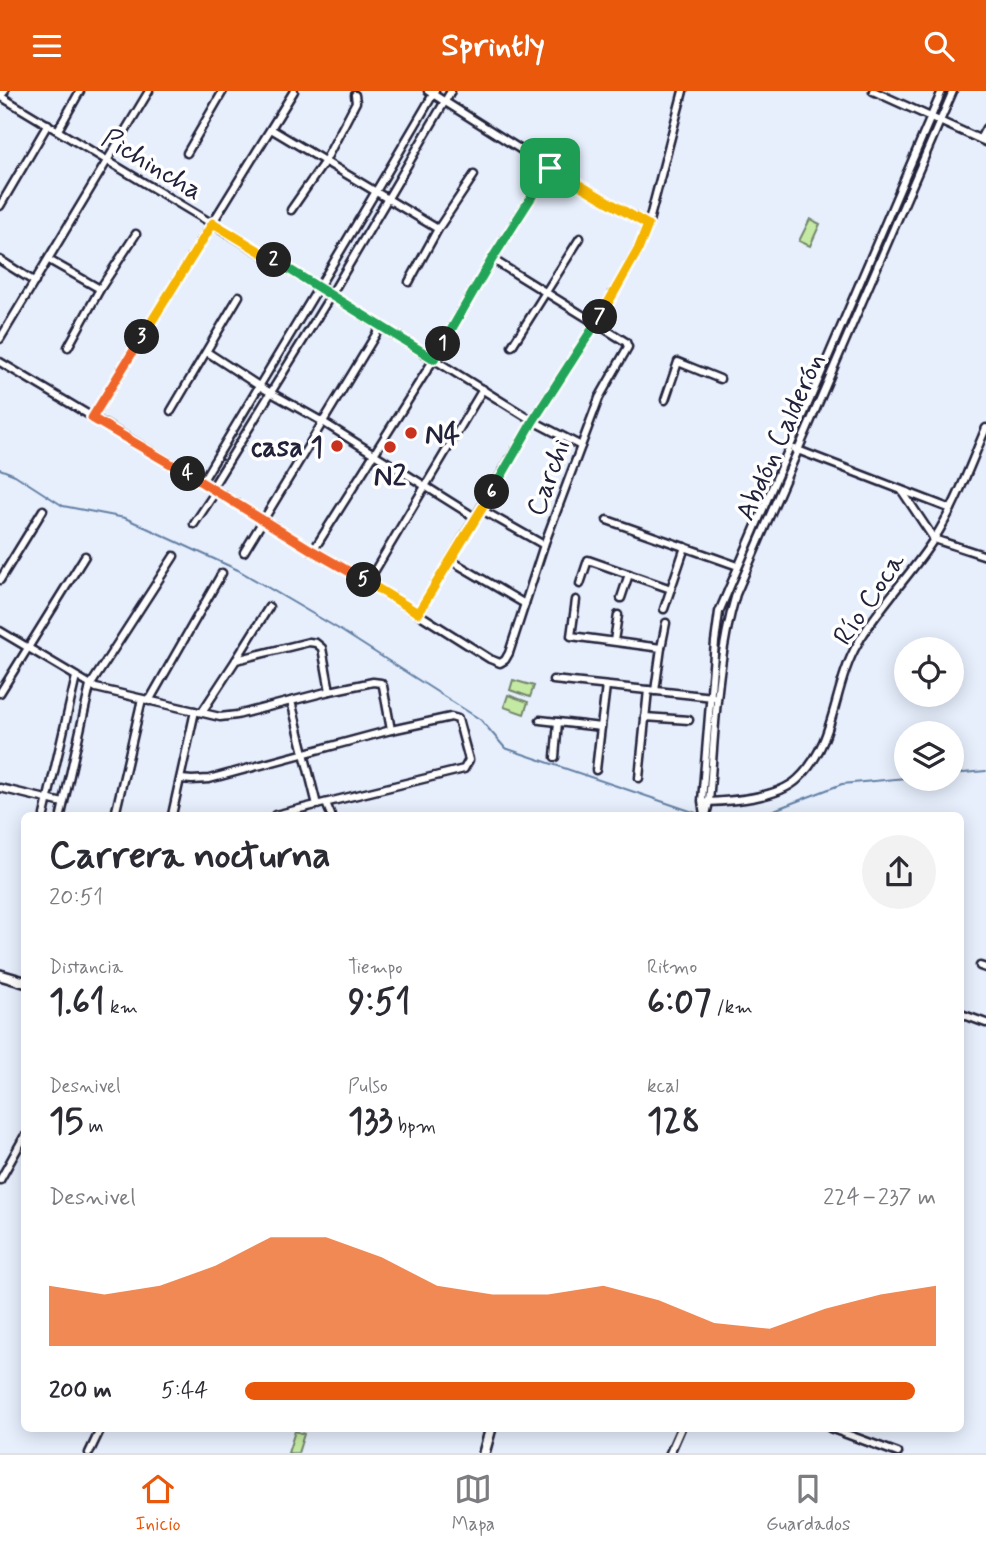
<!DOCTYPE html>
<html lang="es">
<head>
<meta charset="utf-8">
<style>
  body { margin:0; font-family:Mynerve,sans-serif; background:#f2f2f3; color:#2b2b33; height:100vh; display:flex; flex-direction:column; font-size:26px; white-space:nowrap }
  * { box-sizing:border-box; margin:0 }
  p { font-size:23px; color:#7c7c81 }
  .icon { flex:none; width:38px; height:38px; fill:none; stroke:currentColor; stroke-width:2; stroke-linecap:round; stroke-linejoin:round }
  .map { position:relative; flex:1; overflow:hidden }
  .sheet { position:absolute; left:21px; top:721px; width:943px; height:620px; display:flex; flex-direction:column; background:#fff; border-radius:10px; box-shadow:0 4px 18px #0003 }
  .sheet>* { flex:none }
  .buttons { position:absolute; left:894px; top:546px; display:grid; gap:14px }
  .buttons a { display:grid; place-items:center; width:70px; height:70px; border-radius:50%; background:#fff; box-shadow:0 4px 18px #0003; font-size:35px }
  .pin { position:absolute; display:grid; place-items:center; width:60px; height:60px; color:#fff; margin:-30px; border-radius:14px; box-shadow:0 4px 10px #0006 }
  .km { position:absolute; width:35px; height:35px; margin:-18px; border-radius:50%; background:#222; color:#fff; font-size:19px; line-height:35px; text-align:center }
  .round { display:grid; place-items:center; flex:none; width:74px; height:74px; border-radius:37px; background:#f2f2f3 }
  .headline { display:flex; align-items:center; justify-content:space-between; height:119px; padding:0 28px }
  h1 { font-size:38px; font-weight:700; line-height:52px }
  .stats { display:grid; grid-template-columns:repeat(3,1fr); gap:10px; height:119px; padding:7px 28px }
  .stats div { display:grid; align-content:center }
  .stats b { font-size:35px; font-weight:700 }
  .stats small { font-size:19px; font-weight:400 }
  .stats p { font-size:19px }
  .chart { height:196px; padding:14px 28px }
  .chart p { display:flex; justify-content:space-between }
  .chart svg { width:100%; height:126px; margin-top:7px; fill:#ea580c; opacity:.7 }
  ul { padding:0 28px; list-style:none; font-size:23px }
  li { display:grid; grid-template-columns:112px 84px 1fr; align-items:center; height:52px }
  li i { height:18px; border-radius:9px; background:#ea580c }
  header { display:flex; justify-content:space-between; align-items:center; height:91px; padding:0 28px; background:#ea580c; color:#fff; font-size:32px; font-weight:700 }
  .tabs { display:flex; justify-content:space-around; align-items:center; height:98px; border-top:2px solid #e1e1e2; background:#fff; font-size:19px; color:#7c7c81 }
  .tabs a { display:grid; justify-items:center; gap:4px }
  .tabs .current { color:#ea580c }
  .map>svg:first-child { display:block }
</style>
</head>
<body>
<header><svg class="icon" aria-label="menu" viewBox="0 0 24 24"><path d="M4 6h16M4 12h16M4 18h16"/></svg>Sprintly<svg class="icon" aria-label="search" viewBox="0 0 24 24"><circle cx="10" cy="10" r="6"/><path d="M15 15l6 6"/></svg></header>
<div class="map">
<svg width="986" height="1362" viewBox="0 0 986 1362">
  <rect width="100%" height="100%" fill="#e7effd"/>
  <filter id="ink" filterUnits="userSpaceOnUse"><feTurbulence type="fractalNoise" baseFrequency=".0143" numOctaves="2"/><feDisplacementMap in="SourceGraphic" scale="14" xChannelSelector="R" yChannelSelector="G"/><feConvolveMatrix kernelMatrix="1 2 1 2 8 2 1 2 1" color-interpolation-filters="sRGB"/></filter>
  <g filter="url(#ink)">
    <g fill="#c4e9a2" stroke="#73866e" stroke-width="2">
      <polygon points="810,128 820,133 810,155 799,150"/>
      <polygon points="513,589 534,595 530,606 510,599"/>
      <polygon points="508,604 528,611 524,623 504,616"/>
      <polygon points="295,1340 304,1343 298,1362 288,1362"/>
    </g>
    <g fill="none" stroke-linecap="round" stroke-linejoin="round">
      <g stroke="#6480a4" stroke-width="2">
        <polyline points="0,378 15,384 63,415 125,427 238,479 337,537 481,629 505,657 699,723"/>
        <polyline points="952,683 986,680"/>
        <polyline points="761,724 842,693 906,687"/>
      </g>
      <defs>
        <g id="street">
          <polyline points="428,0 550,77 648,134"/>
          <polyline points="873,0 986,51"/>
          <polyline points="0,5 319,197 533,330 581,355"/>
          <polyline points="271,38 438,138"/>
          <polyline points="58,39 80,0"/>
          <polyline points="980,48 986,37"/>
          <polyline points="187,62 223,0"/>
          <polyline points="0,115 48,33"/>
          <polyline points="291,119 325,70 356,11 355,4"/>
          <polyline points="0,169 35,191"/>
          <polyline points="49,169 100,198"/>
          <polyline points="409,191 438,138 474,84"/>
          <polyline points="0,248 149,0"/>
          <polyline points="512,255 580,147"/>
          <polyline points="68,256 100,198 136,143"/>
          <polyline points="207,261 259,295 323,331 476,427"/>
          <polyline points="0,271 212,397 313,460 368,491 490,568 500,572 505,569 509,562 544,454 599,307 628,256 626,251 492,168"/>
          <polyline points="665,309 678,271 720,288"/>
          <polyline points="171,320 239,205"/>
          <polyline points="92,327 294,0"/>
          <polyline points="795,358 951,418"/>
          <path d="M202 391C279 261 359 131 435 0"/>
          <polyline points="212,397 331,204 451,0"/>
          <polyline points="902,400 934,448 986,465"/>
          <polyline points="482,419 544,454"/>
          <polyline points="607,429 738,475"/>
          <polyline points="194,433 216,400"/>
          <polyline points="313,460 434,268 492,168 550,77"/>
          <polyline points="244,461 381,235"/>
          <polyline points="450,469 525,513"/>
          <polyline points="0,489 43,419"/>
          <polyline points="368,491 483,298"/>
          <polyline points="580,493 588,469 671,498"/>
          <polyline points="621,507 629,483"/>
          <polyline points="576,509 571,545 661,557 655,600"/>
          <polyline points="664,518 685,456"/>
          <polyline points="418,522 533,330 596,232 638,159 648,134 683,0"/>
          <polyline points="0,540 96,597 220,626 237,624 291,610"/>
          <polyline points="614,550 618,524"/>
          <polyline points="661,557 666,532"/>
          <polyline points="236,569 309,551 316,552 322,557 330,600 291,610 317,714"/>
          <polyline points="553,589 713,606"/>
          <polyline points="330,600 373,591 381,592 383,595 391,639"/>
          <polyline points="0,602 85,465"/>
          <polyline points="149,610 222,482"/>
          <polyline points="202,621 236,569 269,516"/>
          <polyline points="645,626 689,629"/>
          <polyline points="540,629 601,636 606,595"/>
          <polyline points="555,666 558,631"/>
          <polyline points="596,679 601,636"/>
          <polyline points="639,687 648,599"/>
          <polyline points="181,688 192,689 209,688 391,639 451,626 458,628 469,669 464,678 275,724"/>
          <polyline points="0,697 63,712"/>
          <path d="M707 711C734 710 778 707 798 688 837 651 832 596 858 552 879 515 911 484 934 448 956 414 970 374 986 337"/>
          <polyline points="326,712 331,724"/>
          <polyline points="44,724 76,586"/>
          <polyline points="61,724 90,595 174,465"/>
          <polyline points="115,724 142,608"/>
          <polyline points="172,724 195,620"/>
          <polyline points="704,724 702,710 715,551 719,521 942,0"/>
          <path d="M706 724 709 711C715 642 716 570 736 503L953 0"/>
          <polyline points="980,875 986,877"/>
          <polyline points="961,923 986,932"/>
          <polyline points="0,1089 24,1046"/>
          <polyline points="830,1337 898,1362"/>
          <polyline points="89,1362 101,1337"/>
          <polyline points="670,1362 681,1337"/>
        </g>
        <g id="secondary">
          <polyline points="0,3 3,0"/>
          <polyline points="0,884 24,891"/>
          <polyline points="484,1362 491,1337"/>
        </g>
      </defs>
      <use href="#street" stroke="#22223b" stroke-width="11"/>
      <use href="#secondary" stroke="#22223b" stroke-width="14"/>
      <use href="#street" stroke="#fff" stroke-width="6"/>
      <use href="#secondary" stroke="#fff" stroke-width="9"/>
    </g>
  </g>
  <g fill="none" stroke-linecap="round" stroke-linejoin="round" filter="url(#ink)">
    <defs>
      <polyline id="split-1" points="443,253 492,168 550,77"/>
      <polyline id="split-2" points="274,169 434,268 443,253"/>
      <polyline id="split-3" points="142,246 213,132 274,169"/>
      <polyline id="split-4" points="142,246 92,327 188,383"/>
      <polyline id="split-5" points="188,383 313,460 364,489"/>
      <polyline id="split-6" points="364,489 418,522 492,401"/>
      <polyline id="split-7" points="492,401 533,330 600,226"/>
      <polyline id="split-8" points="550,77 648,134 638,159 600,226"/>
    </defs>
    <use href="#split-1" stroke="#fff" stroke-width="14"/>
    <use href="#split-2" stroke="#fff" stroke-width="14"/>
    <use href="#split-3" stroke="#fff" stroke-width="14"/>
    <use href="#split-4" stroke="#fff" stroke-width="14"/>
    <use href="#split-5" stroke="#fff" stroke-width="14"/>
    <use href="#split-6" stroke="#fff" stroke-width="14"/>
    <use href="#split-7" stroke="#fff" stroke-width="14"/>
    <use href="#split-8" stroke="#fff" stroke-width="14"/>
    <use href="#split-1" stroke="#22a559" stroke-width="9"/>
    <use href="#split-2" stroke="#22a559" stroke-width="9"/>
    <use href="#split-3" stroke="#f5b400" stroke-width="9"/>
    <use href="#split-4" stroke="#f0652b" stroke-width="9"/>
    <use href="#split-5" stroke="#f0652b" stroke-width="9"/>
    <use href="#split-6" stroke="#f5b400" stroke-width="9"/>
    <use href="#split-7" stroke="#22a559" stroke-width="9"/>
    <use href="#split-8" stroke="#f5b400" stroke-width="9"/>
  </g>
  <g fill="#c8321e" stroke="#fff" stroke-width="2.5">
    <circle cx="411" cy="342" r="7"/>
    <circle cx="337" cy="355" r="7"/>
    <circle cx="390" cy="356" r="7"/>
  </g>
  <g text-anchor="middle" stroke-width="7" stroke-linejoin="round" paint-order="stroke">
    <g font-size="28" fill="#22223b" stroke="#fff">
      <text transform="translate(153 72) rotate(31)" y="10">Pichincha</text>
      <text transform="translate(779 345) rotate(-66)" y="10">Abdón Calderón</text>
      <text transform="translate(547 386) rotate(-70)" y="10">Carchi</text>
      <text transform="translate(868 507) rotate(-56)" y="10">Río Coca</text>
    </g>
    <g font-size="28" font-weight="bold" fill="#22223b" stroke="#fff" text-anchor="start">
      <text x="425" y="352">N4</text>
      <text x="323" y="365" text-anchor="end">casa 1</text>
      <text x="390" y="394" text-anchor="middle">N2</text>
    </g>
  </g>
</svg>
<div class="buttons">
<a><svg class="icon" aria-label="locate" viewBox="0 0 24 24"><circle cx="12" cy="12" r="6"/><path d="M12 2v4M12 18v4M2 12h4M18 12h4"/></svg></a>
<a><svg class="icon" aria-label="layers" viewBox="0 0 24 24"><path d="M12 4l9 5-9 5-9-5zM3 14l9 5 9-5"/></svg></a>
</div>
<div class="pin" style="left:550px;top:77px;background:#1e9e55"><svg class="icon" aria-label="arrive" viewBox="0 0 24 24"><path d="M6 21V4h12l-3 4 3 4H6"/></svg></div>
<b class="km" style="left:443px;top:253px">1</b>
<b class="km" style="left:274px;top:169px">2</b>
<b class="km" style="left:142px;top:246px">3</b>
<b class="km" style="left:188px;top:383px">4</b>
<b class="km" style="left:364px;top:489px">5</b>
<b class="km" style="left:492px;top:401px">6</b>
<b class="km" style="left:600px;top:226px">7</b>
<section class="sheet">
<div class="headline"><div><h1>Carrera nocturna</h1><p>20:51</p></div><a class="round"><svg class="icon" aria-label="share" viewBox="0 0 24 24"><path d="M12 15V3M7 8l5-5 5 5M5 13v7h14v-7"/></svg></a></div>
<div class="stats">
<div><p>Distancia</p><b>1.61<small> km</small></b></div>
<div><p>Tiempo</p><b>9:51</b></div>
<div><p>Ritmo</p><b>6:07<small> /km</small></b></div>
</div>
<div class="stats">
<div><p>Desnivel</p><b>15<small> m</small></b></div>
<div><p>Pulso</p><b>133<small> bpm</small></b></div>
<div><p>kcal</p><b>128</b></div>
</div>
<div class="chart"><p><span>Desnivel</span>224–237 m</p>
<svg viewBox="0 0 160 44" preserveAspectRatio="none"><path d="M0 44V23L10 26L20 23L30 16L40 6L50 6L60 13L70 23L80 26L90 26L100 23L110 28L120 36L130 38L140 31L150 26L160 23V44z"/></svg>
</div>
<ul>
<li><b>200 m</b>5:44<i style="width:97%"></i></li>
</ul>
</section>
</div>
<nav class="tabs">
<a class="current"><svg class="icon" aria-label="home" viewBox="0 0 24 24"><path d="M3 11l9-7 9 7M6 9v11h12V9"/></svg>Inicio</a>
<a><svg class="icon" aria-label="map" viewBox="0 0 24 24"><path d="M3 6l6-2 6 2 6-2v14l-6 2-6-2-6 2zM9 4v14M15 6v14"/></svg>Mapa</a>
<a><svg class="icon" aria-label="saved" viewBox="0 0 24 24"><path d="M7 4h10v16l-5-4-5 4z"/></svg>Guardados</a>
</nav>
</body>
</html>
